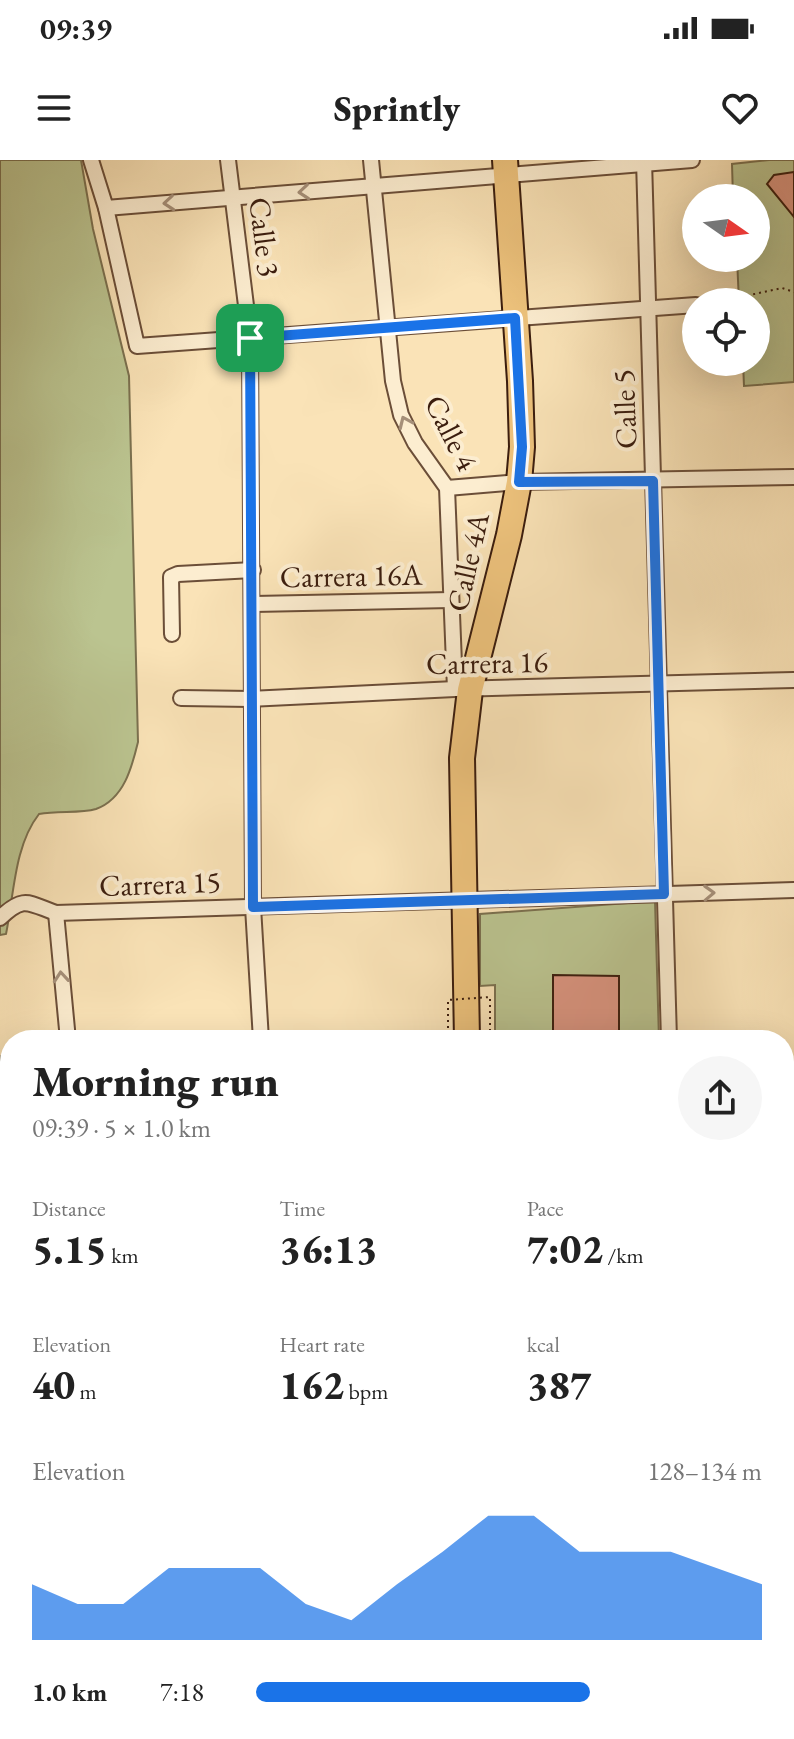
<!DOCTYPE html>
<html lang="en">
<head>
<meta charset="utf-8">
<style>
  body { margin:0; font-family:"EB Garamond",serif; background:#f6f6f6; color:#222; height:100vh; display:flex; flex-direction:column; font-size:30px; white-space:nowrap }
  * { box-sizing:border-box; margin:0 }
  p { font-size:26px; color:#767676 }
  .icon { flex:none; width:44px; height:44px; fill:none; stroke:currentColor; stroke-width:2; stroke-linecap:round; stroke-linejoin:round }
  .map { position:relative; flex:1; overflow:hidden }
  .drawer { position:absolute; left:0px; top:870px; width:794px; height:710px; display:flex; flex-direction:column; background:#fff; border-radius:32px 32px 0 0; box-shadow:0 8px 32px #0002 }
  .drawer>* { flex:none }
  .needle { width:52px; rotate:104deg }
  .buttons { position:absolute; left:682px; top:24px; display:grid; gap:16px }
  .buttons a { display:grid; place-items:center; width:88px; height:88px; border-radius:50%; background:#fff; box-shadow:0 8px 32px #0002; font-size:40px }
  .pin { position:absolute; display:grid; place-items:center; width:68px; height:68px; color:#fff; margin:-34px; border-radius:16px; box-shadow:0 4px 12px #0006 }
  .round { display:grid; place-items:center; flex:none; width:84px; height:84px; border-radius:42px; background:#f6f6f6 }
  .headline { display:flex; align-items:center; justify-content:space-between; height:136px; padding:0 32px }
  h1 { font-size:44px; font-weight:800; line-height:60px }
  .stats { display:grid; grid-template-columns:repeat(3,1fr); gap:12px; height:136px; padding:8px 32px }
  .stats div { display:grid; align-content:center }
  .stats b { font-size:40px; font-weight:800 }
  .stats small { font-size:22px; font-weight:400 }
  .stats p { font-size:22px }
  .chart { height:224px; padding:16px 32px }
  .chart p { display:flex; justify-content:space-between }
  .chart svg { width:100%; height:144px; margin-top:8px; fill:#1a73e8; opacity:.7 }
  ul { padding:0 32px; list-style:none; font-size:26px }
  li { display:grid; grid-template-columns:128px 96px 1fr; align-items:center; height:60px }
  li i { height:20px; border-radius:10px; background:#1a73e8 }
  .status { display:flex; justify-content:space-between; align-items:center; height:56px; padding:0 40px; background:#fff; direction:ltr }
  .status svg { height:22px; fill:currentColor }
  header { display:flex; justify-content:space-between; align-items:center; height:104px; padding:0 32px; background:#fff; font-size:36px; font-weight:800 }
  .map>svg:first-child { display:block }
</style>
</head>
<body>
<div class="status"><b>09:39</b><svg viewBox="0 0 49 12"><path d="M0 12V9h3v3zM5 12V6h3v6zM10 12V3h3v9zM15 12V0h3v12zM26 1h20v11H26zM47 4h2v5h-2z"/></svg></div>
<header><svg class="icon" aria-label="menu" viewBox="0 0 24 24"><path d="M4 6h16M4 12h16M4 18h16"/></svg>Sprintly<svg class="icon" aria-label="heart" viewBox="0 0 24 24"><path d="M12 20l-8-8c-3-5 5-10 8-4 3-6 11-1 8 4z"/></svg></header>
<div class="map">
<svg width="794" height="1579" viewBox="0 0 794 1579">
  <rect width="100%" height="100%" fill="#fae3b7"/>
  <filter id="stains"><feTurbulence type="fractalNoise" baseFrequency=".0025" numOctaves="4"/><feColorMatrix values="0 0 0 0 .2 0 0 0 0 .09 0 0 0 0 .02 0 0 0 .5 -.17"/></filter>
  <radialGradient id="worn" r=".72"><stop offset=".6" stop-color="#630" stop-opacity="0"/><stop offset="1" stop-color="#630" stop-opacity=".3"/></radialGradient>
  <g fill="#bbc490" stroke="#7b704f" stroke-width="2">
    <path d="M0 0H81L93 69 129 216 138 582C132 607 124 639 96 649 79 654 58 650 39 654 14 686 14 735 6 774L0 775Z"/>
    <polygon points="769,0 794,0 794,222 744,226 743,202 756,202 756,142 739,142 737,98 756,98 756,38 733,38 732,4"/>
    <polygon points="655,741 659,880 495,880 495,825 480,826 480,754"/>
    <path d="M0 896 10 902V1094C0 1044 0 952 0 896Z"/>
    <polygon points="98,1570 206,1570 204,1579 90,1579"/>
  </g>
  <g fill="#da9480" stroke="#3b1d0e" stroke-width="2">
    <polygon points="794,12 794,57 767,24 774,15"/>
    <polygon points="553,815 619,816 619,880 553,880"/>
  </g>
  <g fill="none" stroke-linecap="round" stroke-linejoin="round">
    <defs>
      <g id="service">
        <polyline points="574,1570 574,1579"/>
        <polyline points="612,1570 645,1579"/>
      </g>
      <g id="minor">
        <polyline points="91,0 106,48 137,186 696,145"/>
        <polyline points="228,0 250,178 253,747 261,880"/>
        <polyline points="371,0 393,221 401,255 415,283 447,328 455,529"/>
        <polyline points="644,0 669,880"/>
        <polyline points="106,48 692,0"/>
        <polyline points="447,328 519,322 794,317"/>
        <polyline points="252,444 451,440"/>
        <polyline points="172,474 171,417 178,414 253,410"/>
        <polyline points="181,538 251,539 455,529 794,520"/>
        <polyline points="56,753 68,880"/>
        <path d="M0 758C24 735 28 743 56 753L794 730"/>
        <polyline points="784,938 794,938"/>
        <polyline points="784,1143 794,1143"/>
        <polyline points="784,1348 794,1348"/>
        <polyline points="784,1522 794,1524"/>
        <polyline points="685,1579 685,1570"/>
      </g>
      <g id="primary">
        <polyline points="467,880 462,598 470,530 509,375 519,322 522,287 520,221 505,0"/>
        <polyline points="485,1570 485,1579"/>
      </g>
    </defs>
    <use href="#service" stroke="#6b4e38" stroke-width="11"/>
    <use href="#minor" stroke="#6b4e38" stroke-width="18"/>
    <use href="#primary" stroke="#3b1d0e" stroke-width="28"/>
    <polyline stroke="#3b1d0e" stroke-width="2" stroke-dasharray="2 4" stroke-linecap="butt" points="718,142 782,128 794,132"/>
    <use href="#service" stroke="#fcedd0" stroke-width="7"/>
    <use href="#minor" stroke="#fcedd0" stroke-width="14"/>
    <use href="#primary" stroke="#edc27c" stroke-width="24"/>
    <polyline stroke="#3b1d0e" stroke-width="2" stroke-dasharray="2 4" stroke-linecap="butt" points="448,880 448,840 490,837 490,880"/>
  </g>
  <defs><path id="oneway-chevron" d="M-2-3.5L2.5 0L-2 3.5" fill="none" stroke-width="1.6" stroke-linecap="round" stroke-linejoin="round" transform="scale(2)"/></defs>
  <g stroke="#a58f79">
    <use href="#oneway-chevron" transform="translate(304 32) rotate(175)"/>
    <use href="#oneway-chevron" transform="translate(169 43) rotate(175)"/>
    <use href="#oneway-chevron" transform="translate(405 262) rotate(-114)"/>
    <use href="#oneway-chevron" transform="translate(709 733) rotate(-2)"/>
    <use href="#oneway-chevron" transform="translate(61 817) rotate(-95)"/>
  </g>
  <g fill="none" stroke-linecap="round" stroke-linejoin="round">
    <defs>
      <polygon id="route" points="515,158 522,287 519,322 653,321 664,734 253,747 250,178"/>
    </defs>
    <use href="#route" stroke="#fff" stroke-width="16"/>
    <use href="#route" stroke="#1a73e8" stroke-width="10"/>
  </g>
  <g text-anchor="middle" stroke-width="8" stroke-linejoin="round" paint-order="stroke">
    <g font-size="30" fill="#3b1d0e" stroke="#fcedd0">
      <text transform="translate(264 77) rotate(83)" y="10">Calle 3</text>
      <text transform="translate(625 249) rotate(-92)" y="10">Calle 5</text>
      <text transform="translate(451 273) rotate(63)" y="10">Calle 4</text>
      <text transform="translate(468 402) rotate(-77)" y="10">Calle 4A</text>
      <text transform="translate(351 416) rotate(-1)" y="10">Carrera 16A</text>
      <text transform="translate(487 503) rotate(-1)" y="10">Carrera 16</text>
      <text transform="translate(160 724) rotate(-2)" y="10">Carrera 15</text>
    </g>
  </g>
  <rect width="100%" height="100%" filter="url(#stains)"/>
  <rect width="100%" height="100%" fill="url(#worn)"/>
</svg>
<div class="buttons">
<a><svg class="needle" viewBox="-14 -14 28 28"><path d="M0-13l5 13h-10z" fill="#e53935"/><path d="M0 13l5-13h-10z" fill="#767676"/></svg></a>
<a><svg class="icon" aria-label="locate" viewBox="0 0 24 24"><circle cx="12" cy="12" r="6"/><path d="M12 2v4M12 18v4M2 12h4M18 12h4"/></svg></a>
</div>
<div class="pin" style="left:250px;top:178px;background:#1e9e55"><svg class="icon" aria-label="arrive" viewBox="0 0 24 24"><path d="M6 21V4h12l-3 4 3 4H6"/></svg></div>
<section class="drawer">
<div class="headline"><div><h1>Morning run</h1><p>09:39 · 5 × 1.0 km</p></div><a class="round"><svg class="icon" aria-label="share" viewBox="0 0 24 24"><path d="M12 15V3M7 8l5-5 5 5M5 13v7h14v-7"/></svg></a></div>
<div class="stats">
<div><p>Distance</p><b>5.15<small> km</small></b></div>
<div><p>Time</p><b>36:13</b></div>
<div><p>Pace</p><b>7:02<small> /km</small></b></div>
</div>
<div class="stats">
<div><p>Elevation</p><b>40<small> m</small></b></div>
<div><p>Heart rate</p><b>162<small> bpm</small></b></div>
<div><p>kcal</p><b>387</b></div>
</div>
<div class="chart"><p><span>Elevation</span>128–134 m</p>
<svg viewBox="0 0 160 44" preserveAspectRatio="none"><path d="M0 44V27L10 33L20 33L30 22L40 22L50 22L60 33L70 38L80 27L90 17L100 6L110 6L120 17L130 17L140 17L150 22L160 27V44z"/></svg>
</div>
<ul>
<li><b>1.0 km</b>7:18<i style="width:66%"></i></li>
</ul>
</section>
</div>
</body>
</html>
